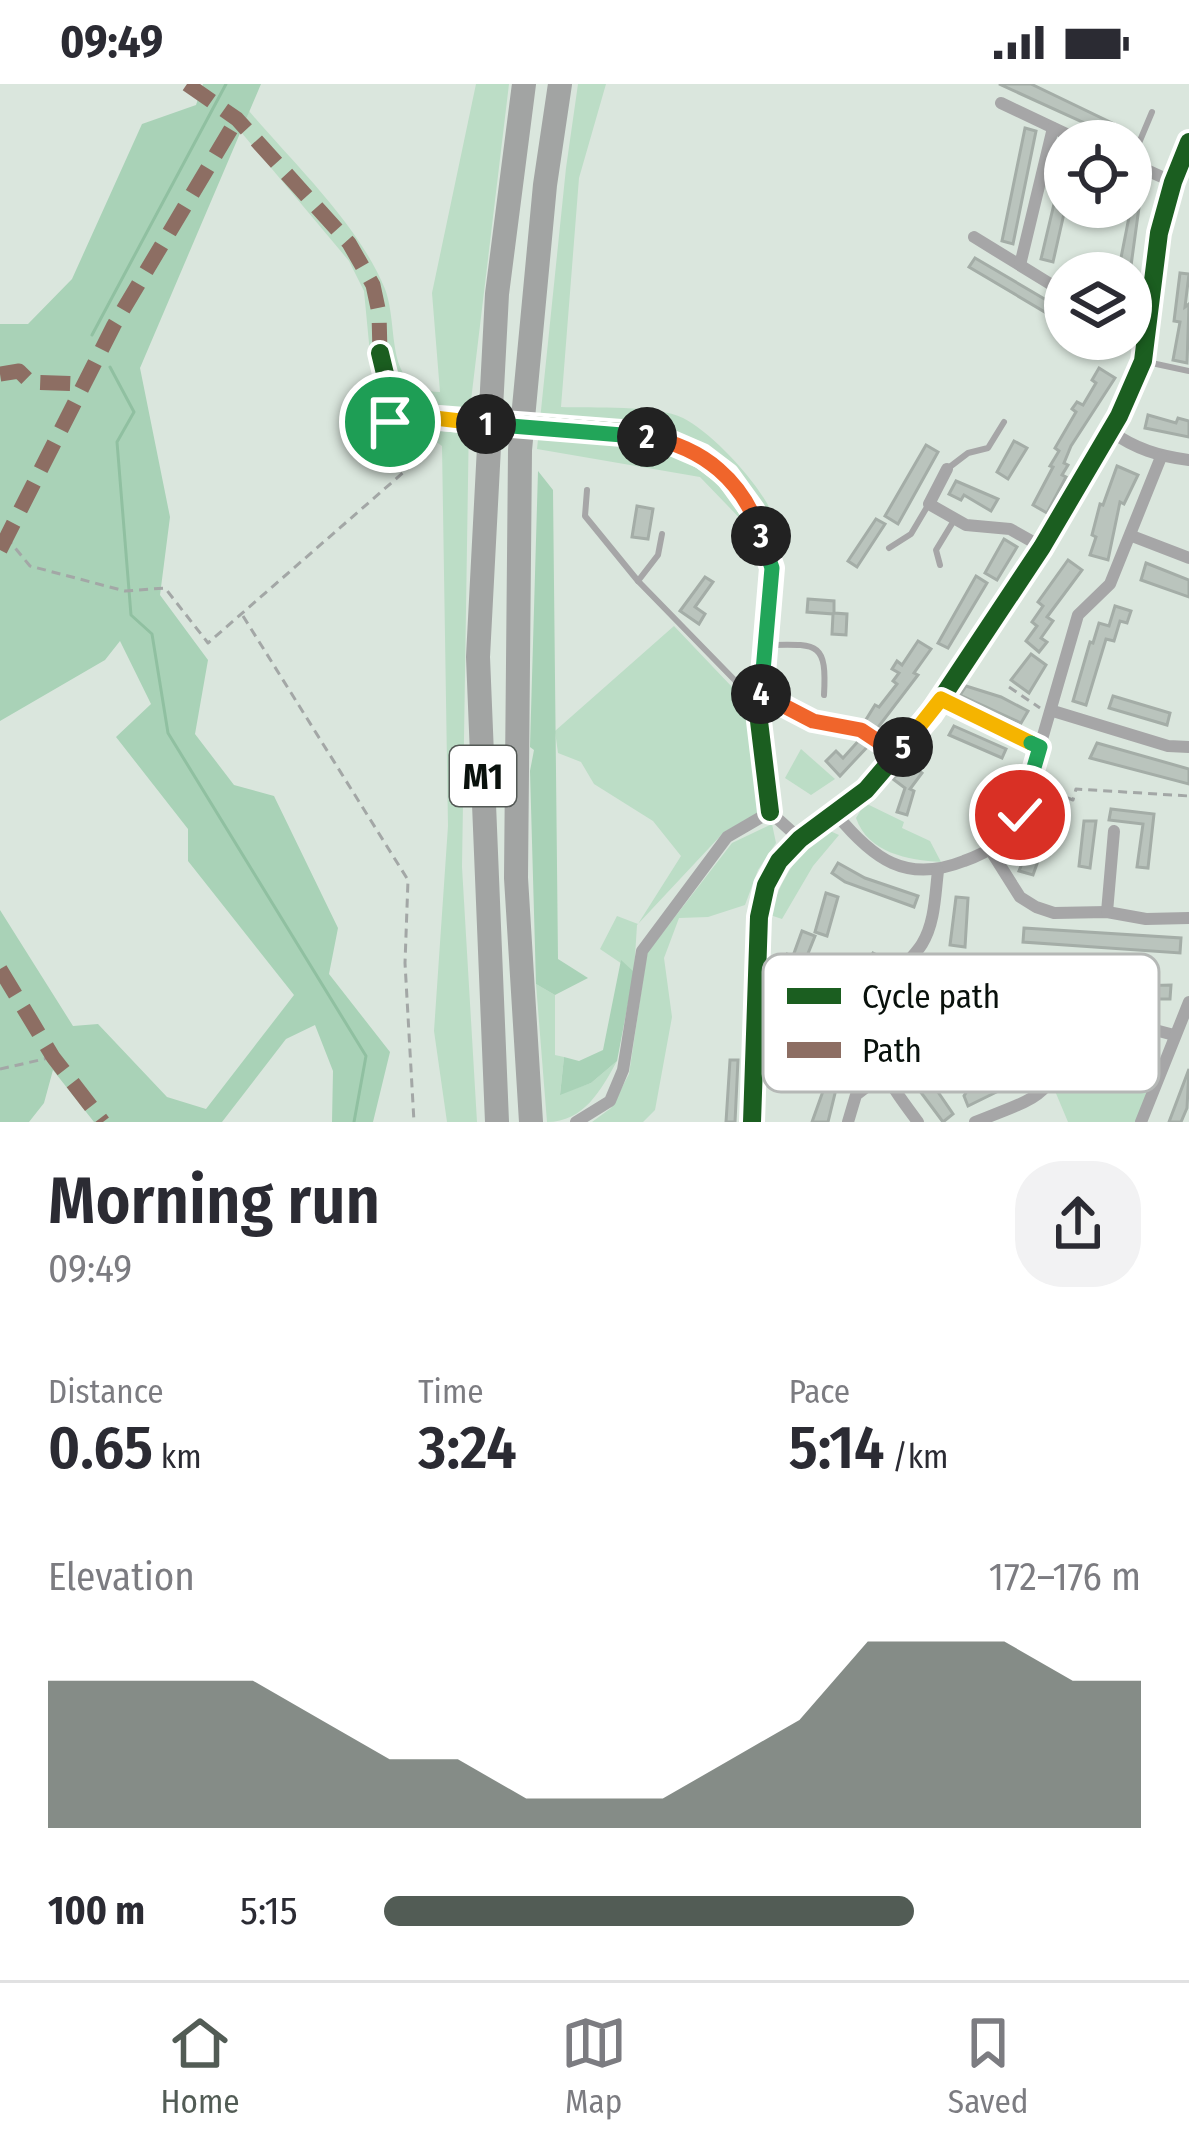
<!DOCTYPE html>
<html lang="en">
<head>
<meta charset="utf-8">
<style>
  body { margin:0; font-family:"Fira Sans Condensed",sans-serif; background:#f2f2f3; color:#2b2b33; height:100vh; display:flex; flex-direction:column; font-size:45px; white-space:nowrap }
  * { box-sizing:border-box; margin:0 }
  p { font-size:39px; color:#7c7c81 }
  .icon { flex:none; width:66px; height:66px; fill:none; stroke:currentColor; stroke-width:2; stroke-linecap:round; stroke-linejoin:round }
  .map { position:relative; height:1038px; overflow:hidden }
  .panel { display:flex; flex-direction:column; background:#fff; flex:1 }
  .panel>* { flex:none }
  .buttons { position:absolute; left:1044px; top:36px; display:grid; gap:24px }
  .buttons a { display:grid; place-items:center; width:108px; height:108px; border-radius:50%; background:#fff; box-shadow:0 3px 9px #0004; font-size:60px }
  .pin { position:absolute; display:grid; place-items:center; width:102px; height:102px; color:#fff; margin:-51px; border:6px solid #fff; border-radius:50%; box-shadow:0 3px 12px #0007 }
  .km { position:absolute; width:60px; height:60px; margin:-30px; border-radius:50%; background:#222; color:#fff; font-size:33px; line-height:60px; text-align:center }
  .round { display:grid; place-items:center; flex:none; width:126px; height:126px; border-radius:48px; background:#f2f2f3 }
  .headline { display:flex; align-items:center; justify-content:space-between; height:204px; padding:0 48px }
  h1 { font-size:66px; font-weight:600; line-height:90px }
  .metrics { display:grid; grid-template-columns:repeat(3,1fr); gap:18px; height:204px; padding:12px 48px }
  .metrics div { display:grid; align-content:center }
  .metrics b { font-size:60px; font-weight:600 }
  .metrics small { font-size:33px; font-weight:400 }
  .metrics p { font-size:33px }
  .chart { height:336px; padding:24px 48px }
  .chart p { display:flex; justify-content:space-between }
  .chart svg { width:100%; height:216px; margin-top:12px; fill:#525c55; opacity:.7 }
  ul { padding:0 48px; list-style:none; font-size:39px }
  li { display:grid; grid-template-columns:192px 144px 1fr; align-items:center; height:90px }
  li i { height:30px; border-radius:15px; background:#525c55 }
  .status { display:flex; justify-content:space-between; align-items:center; height:84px; padding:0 60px; background:#fff; direction:ltr }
  .status svg { height:33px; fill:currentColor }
  .tabs { display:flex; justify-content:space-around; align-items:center; height:168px; border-top:3px solid #e1e1e2; background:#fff; font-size:33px; color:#7c7c81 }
  .tabs a { display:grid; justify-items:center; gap:6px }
  .tabs .on { color:#525c55 }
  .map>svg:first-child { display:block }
</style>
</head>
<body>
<div class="status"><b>09:49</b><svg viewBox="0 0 49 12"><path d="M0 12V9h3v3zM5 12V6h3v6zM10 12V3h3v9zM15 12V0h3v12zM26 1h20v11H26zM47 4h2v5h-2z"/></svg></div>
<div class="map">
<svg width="1189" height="1038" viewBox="0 0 1189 1038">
  <rect width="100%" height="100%" fill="#dae6dd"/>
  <g fill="#bcddc6">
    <path d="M476 0H509L469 333 462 783 477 1038H447L434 947 448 742 442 362 397 330 371 280 364 207 349 177 241 48 249 27C294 80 359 141 385 205 400 245 382 306 440 308L432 209Z"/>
    <path d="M578 0H606L579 94 561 323C591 324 657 321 683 334 715 350 772 412 779 447 781 456 780 467 780 476L700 393 537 365 566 84Z"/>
    <polygon points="674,542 752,624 763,726 724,748 637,841 634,888 600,865 617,832 638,840 681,772 653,737 594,700 581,678 558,669 555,647"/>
    <polygon points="801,665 835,695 811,711 785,694"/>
    <path d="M865 719 904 738 902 744 930 757 941 778C908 776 868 769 856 734Z"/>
    <polygon points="772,740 776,759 758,786 745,821 708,833 679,834 664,874 672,933 655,1026 643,1038 592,1038 611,1024 629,990 647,869 732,759"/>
    <path d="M830 747 839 751 813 782 782 835 770 831C781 795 797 767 830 747Z"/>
    <path d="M536 900 555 911V971L564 973 560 1010 591 999 617 977C601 1006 584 1038 547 1038Z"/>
    <polygon points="1069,983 1086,995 1154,996 1136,1038 1068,1038 1055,1007"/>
  </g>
  <g fill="#a9d2b7">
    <polygon points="203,0 261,0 140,284 170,433 160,511 208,576 195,650 234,701 274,712 338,844 329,890 390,968 373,1038 332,1038 333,987 315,941 286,955 222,1038 94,1038 53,986 44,1019 29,1038 0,1038 0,826 73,942 98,940 167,1013 206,1025 294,911 188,777 188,745 116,653 151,620 120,557 105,576 0,637 0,240 28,240 72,195 142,40 196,21"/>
    <polygon points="538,387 553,406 558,875 588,894 555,911 536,900 530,687 534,666 530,663"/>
    <polygon points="621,876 634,888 617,977 591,999 560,1011 564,973 579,977 603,966"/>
  </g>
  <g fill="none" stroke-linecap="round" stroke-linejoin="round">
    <g stroke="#90c0a1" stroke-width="3">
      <polyline points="92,251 226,0"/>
      <polyline points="110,283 134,328 117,358 131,531 152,550 168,649 366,972 354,1038"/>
    </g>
  </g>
  <g fill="#bac4bd" stroke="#a4ada7" stroke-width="3">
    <polygon points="999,0 1031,0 1116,41 1111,51"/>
    <polygon points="1025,44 1036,47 1013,160 1002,157"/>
    <polygon points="1062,86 1065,125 1053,178 1041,175"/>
    <polygon points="1131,98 1142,100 1140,116 1130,189 1118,189 1131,123"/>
    <polygon points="975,174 1065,227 1065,240 969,183"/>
    <polygon points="1180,189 1189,190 1185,223 1189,220 1187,279 1173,276 1180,238 1174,237"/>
    <polygon points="1099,284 1115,294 1071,362 1064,379 1068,381 1062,391 1066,393 1047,429 1033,421 1053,383 1050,382 1059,367 1055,364 1076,328 1072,325 1077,318 1083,321 1096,299 1092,296"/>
    <polygon points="1148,331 1176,339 1178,334 1189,337 1189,353 1145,344"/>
    <polygon points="1014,357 1027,364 1008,395 997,388"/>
    <polygon points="926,361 938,368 898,440 885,432"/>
    <polygon points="1117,382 1138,391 1124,420 1120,418 1108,476 1090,471 1096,453 1092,451 1100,420 1103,421"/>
    <polygon points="956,397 998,415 991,427 964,411 961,416 949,410"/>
    <polygon points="637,422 653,425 648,455 632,453"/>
    <polygon points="876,435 885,440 857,483 848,477"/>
    <polygon points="1004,455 1017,463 997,496 985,489"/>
    <polygon points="1068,476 1082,486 1047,533 1053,537 1041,554 1047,558 1039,568 1026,557 1037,542 1032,538 1043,522 1038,518"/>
    <polygon points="1146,479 1189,496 1189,513 1141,496"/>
    <polygon points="976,492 987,499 948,564 938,559"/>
    <polygon points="705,493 713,498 695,523 705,530 699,540 680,527"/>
    <polygon points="808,515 834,517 834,529 847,530 846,551 832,550 833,530 807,528"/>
    <polygon points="1115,522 1131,527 1127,539 1120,537 1114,557 1106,555 1086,621 1073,617 1090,558 1093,559 1099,539 1109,542"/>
    <polygon points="918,557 931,565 914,589 918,591 873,650 862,642 875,621 879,623 897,600 893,597 899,589 892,585 897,577 902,581"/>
    <polygon points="1031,570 1046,581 1029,609 1011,596"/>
    <polygon points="966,602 1001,613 1028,627 1021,639 960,611"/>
    <polygon points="1113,612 1170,629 1167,641 1109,624"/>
    <polygon points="954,642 1006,665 1002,674 949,651"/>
    <polygon points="861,654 869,661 840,692 826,677 836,667 843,674"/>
    <polygon points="1097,659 1189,685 1189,700 1090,674"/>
    <polygon points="908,678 922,689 910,705 914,707 907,731 897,728 905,704 893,695"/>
    <polygon points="1049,712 1060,715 1033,791 1019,787"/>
    <polygon points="1111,725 1154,730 1148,784 1137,783 1143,740 1109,736"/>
    <polygon points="1084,737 1096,737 1090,784 1079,782"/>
    <polygon points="838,779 865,794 918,812 914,823 845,798 832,789"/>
    <polygon points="826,809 838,813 827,852 815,848"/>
    <polygon points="956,813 968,814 965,863 950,861"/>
    <polygon points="1024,844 1181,854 1180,869 1023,858"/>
    <polygon points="802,847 815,852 805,877 808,879 802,893 806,895 784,949 780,948 790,902 784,899 791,881 783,878 787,870 793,872"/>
    <polygon points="873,869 883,874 861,908 850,953 837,950 842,931 810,925 831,885 840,889 832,906 847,910"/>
    <polygon points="1124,899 1134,902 1171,901 1170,915 1115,915 1115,918 1068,916 1069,906 1096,909 1096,902 1124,903"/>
    <polygon points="837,968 851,972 845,990 840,989 828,1038 812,1038"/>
    <polygon points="912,970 953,1030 943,1038 899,979"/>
    <polygon points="730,976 738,976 735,1038 726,1038"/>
    <polygon points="1024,979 1029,992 968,1022 964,1012 967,1007"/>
    <polygon points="1189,985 1187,1024 1181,1038 1169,1038"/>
  </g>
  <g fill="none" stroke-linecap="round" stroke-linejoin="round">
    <g stroke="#a3a7a6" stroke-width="3" stroke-dasharray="9 6" stroke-linecap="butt">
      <polyline points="6,453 30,482 125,507 165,504 208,559 429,366 390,338 379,306"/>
      <polyline points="243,532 408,796 405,879 414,1038"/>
      <polyline points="1009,603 1040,624"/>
      <polyline points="774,617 813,637 861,646 886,663"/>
      <polyline points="955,622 1027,657"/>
      <polyline points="1039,703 1073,716 1076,705 1189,712"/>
      <polyline points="0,985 53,973"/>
    </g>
    <g stroke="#a6a6a7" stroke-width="6">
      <polyline points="1131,78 1152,28"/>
      <polyline points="1121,133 1123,123"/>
      <polyline points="1147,278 1189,287"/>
      <polyline points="947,385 968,369 988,364 1004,338"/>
      <polyline points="587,406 585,432 638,497"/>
      <polyline points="662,450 658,471 638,497 757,619"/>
      <polyline points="889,464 911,450 927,423"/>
      <polyline points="940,481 936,466 953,438"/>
      <path d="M768 561C818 560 827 558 824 611"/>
    </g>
    <g stroke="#a6a6a7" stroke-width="12">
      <polyline points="1001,19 1081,57"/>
      <polyline points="1131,79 1173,98"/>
      <polyline points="974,153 1065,209"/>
      <polyline points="1020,181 1053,44"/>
      <polyline points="380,269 387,298 426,333 621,348 665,356 702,372 727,391 753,427 772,484 759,637 770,728"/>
      <path d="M1110 347C1136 365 1158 372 1189 376"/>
      <polyline points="947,385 929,420 966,441 1010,445 1042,463"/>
      <polyline points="1132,452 1189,474"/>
      <polyline points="1053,627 1168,662 1189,663"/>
      <path d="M836 730C873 775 906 800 964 777 992 767 1005 757 1020 731L1078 531 1110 500 1161 373"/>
      <polyline points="991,767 1020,813 1036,823 1054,829 1107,828 1146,835 1189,834"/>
      <polyline points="1107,828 1114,747"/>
      <polyline points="1008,932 1113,935 1174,951"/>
      <polyline points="576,1038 610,1017 623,986 642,867 727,753 770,728 800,755"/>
      <polyline points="848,1038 856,1011 882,991"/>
      <path d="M918 1038C884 993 853 951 892 896 901 883 914 873 922 860 935 839 935 811 938 787"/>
      <path d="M975 1038C1046 1010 1056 1013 1066 934"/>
      <polyline points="1141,1038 1189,918"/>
    </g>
    <polyline stroke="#a4a5a6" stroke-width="18" points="752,1038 759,833 766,801 779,777 800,755 866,706 931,630 1042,463 1119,332 1143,277 1159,149 1173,98 1189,58"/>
    <g stroke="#a2a4a3" stroke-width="24">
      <polyline points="497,1038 478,573 497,210 524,0"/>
      <polyline points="531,1038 516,794 520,366 545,101 560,0"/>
    </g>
    <g stroke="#8d6e63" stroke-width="15" stroke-dasharray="30 15" stroke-linecap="butt">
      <polyline points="187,0 237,35 349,159 373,201 379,229 380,269"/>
      <polyline points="0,290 19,287 30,298 81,300"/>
      <polyline points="0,466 114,241 237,35"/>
      <polyline points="0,885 53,973 103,1038"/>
    </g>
    <defs>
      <g id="cycleway">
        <polyline points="380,269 387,298 426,333 621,348 665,356 702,372 727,391 753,427 772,484 759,637 770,728"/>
        <polyline points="752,1038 759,833 766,801 779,777 800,755 866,706 931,630 1042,463 1119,332 1143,277 1159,149 1173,98 1189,58"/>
      </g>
    </defs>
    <use href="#cycleway" stroke="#fff" stroke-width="26"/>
    <use href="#cycleway" stroke="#1b5e20" stroke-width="18"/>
  </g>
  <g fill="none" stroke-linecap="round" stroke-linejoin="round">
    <defs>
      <polyline id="split-1" points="390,338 377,307 388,298 426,333 486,340"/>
      <polyline id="split-2" points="486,340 647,353"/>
      <path id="split-3" d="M647 353C703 363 744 397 761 452"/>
      <polyline id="split-4" points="761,610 772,484 761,452"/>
      <polyline id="split-5" points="761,610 813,637 861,646 897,670 903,663"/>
      <polyline id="split-6" points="903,663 941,615 1031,659"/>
      <polyline id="split-7" points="1020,731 1040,663 1031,659"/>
    </defs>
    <use href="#split-1" stroke="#fff" stroke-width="24"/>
    <use href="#split-2" stroke="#fff" stroke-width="24"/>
    <use href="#split-3" stroke="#fff" stroke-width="24"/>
    <use href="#split-4" stroke="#fff" stroke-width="24"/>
    <use href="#split-5" stroke="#fff" stroke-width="24"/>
    <use href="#split-6" stroke="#fff" stroke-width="24"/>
    <use href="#split-7" stroke="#fff" stroke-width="24"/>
    <use href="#split-1" stroke="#f5b400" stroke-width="15"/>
    <use href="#split-2" stroke="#22a559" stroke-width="15"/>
    <use href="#split-3" stroke="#f0652b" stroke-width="15"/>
    <use href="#split-4" stroke="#22a559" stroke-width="15"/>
    <use href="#split-5" stroke="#f0652b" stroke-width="15"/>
    <use href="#split-6" stroke="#f5b400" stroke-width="15"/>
    <use href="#split-7" stroke="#22a559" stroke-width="15"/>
  </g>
  <g text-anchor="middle" stroke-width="10" stroke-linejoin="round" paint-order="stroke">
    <rect fill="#fff" stroke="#535855" stroke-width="3" x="450" y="662" width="66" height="60" rx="9"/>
    <g font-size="36" font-weight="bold" fill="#09110c">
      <text x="483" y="705">M1</text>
    </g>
  </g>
  <rect x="763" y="870" width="396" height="138" rx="18" fill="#fff" stroke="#b5b8b6" stroke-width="3"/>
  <rect x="787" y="904" width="54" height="16" fill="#1b5e20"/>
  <rect x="787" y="958" width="54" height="16" fill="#8d6e63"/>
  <g font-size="33" fill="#09110c">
    <text x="862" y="924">Cycle path</text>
    <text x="862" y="978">Path</text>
  </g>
</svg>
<div class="buttons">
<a><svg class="icon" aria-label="locate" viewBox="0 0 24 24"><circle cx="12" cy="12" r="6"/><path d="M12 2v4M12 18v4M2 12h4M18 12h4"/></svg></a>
<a><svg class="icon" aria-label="layers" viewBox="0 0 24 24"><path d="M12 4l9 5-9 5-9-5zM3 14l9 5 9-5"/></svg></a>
</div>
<div class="pin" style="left:390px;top:338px;background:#1e9e55"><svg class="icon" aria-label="arrive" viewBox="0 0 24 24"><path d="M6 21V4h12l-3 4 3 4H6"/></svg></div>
<div class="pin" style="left:1020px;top:731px;background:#d93025"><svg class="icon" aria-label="check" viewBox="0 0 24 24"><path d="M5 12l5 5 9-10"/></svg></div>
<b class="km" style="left:486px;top:340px">1</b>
<b class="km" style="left:647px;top:353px">2</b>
<b class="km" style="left:761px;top:452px">3</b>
<b class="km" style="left:761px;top:610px">4</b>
<b class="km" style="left:903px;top:663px">5</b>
</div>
<section class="panel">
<div class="headline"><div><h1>Morning run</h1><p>09:49</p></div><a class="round"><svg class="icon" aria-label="share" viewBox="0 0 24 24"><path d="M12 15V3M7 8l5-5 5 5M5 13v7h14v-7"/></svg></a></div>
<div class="metrics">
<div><p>Distance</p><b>0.65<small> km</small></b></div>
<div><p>Time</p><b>3:24</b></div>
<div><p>Pace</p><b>5:14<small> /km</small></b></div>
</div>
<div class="chart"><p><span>Elevation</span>172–176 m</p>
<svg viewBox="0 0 160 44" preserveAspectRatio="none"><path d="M0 44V14L10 14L20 14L30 14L40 22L50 30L60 30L70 38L80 38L90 38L100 30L110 22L120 6L130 6L140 6L150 14L160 14V44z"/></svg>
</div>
<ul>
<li><b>100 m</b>5:15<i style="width:70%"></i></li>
</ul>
</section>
<nav class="tabs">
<a class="on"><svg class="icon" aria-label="home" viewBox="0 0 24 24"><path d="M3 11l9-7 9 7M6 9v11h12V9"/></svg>Home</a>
<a><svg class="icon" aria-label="map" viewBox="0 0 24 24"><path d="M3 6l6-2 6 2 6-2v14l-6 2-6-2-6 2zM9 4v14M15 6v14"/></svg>Map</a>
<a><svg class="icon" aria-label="saved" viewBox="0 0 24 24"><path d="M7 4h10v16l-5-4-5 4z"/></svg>Saved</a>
</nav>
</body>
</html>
